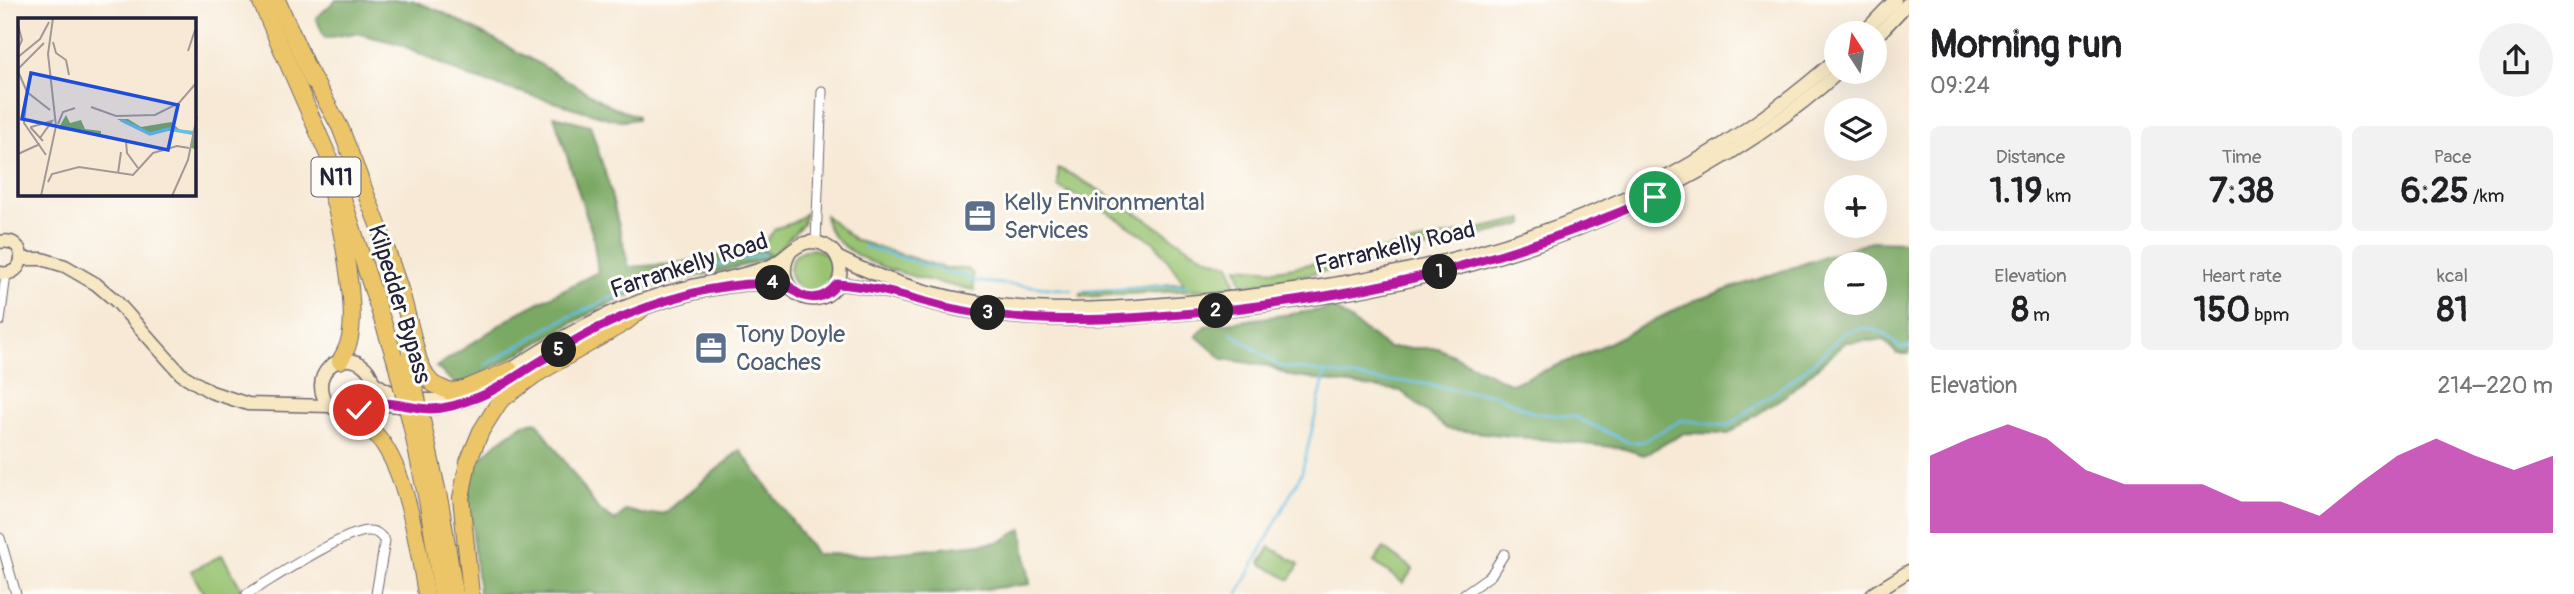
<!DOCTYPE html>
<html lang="en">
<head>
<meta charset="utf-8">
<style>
  body { margin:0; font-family:Pangolin,sans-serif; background:#f2f2f2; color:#202124; height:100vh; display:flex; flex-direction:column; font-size:26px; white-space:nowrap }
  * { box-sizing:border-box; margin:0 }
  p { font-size:23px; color:#757577 }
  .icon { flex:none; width:38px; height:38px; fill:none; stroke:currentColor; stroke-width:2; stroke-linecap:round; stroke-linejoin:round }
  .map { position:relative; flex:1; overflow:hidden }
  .details { display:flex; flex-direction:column; background:#fff; width:665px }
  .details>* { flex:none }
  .needle { width:46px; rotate:348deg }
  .tools { position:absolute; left:1824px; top:21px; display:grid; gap:14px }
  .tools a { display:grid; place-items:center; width:63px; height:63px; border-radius:50%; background:#fff; box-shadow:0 7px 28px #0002; font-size:35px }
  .pin { position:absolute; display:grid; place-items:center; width:60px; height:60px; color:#fff; margin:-30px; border:4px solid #fff; border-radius:50%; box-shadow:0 2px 7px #0007 }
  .km { position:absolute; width:35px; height:35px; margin:-18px; border-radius:50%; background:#222; color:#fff; font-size:19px; line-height:35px; text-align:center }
  .round { display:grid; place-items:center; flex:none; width:74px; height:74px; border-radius:37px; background:#f2f2f2 }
  .summary { display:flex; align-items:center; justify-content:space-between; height:119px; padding:0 21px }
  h1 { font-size:38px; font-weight:700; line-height:52px }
  .metrics { display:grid; grid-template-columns:repeat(3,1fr); gap:10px; height:119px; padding:7px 21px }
  .metrics div { display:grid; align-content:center; border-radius:10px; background:#f2f2f2; text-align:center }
  .metrics b { font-size:35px; font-weight:700 }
  .metrics small { font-size:19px; font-weight:400 }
  .metrics p { font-size:19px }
  .chart { height:196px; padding:14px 21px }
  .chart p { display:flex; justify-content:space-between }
  .chart svg { width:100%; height:126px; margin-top:7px; fill:#b5179e; opacity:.7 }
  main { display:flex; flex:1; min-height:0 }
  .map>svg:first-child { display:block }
</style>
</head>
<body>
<main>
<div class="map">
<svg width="1909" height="594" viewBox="0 0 1909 594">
  <rect width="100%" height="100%" fill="#fdfcf7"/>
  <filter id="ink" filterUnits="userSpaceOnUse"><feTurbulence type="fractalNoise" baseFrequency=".0143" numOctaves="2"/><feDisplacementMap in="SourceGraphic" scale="14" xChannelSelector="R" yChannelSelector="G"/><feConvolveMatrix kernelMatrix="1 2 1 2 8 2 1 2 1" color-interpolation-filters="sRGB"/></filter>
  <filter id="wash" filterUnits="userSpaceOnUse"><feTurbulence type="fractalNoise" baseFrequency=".00686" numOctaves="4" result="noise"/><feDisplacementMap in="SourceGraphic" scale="28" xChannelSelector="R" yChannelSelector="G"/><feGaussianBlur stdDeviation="1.57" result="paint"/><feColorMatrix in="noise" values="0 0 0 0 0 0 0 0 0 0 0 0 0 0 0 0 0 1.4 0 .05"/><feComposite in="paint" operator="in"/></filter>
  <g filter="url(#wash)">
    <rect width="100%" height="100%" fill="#f7e9d5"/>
    <g fill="#98c371" stroke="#5d7256" stroke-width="2">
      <path d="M1058 168C1090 183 1119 202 1149 221 1174 238 1199 259 1230 264L1236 287 1081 297V293L1184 283 1155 243 1098 206 1058 187Z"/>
      <polygon points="806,213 803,224 774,254 771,256 760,248 776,228 793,223"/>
      <path d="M825 215 855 240 944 268 968 269 973 274 974 290C934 282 828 264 825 215Z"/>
      <path d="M1524 219V224C1434 248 1345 269 1254 284L1243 286 1237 267 1276 270 1340 259Z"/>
      <circle cx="811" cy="270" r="21"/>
      <polygon points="1270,547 1299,564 1290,580 1260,563"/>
      <polygon points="1384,548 1413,569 1403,583 1374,562"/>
      <polygon points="222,555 242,590 235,594 204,594 191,571"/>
    </g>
    <g fill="#7aa963" stroke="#4e664f" stroke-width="2" fill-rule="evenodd">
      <polygon points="336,0 411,0 442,12 538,63 612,107 637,116 637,119 624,121 608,118 469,77 400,44 356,33 325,38 316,18"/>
      <path d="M554 116 590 125 608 182 629 267 673 264 760 248 771 256C729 274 680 276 637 292 573 317 520 358 457 385L436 367 518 313 598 272 593 236Z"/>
      <path d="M1871 241 1906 242 1909 286V354H1897L1884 340 1846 342 1786 395 1728 434 1684 433 1644 455 1621 448 1447 429 1401 391 1290 376 1269 366 1223 359 1196 336 1205 326 1334 308 1388 348H1438L1511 384 1588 353 1693 301ZM1836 264H1874V303H1836Z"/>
      <polygon points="537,422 598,509 615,521 626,510 645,515 665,513 740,450 816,554 874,555 1000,542 1022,529 1030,584 943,594 595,594 590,592 581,594 479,594 468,489 475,464 497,443 524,424"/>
    </g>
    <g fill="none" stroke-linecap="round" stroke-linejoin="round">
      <g stroke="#65bee3" stroke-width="2.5">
        <polyline points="863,246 954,274 966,276 971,281 1072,290"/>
        <polyline points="1084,291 1187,285"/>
        <polyline points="1230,332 1279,366 1383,381 1414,382 1467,392 1494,394 1534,413 1575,417 1628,442 1642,442 1682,420 1728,426 1800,374 1823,354 1843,333 1865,328 1884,333 1900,348 1909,347"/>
        <polyline points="486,365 560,321 640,285 764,254"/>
        <polyline points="1238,594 1302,472 1325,374"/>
      </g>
    </g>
  </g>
  <g filter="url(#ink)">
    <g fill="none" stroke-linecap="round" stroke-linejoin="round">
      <defs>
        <g id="street">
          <polyline points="816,242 822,91"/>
          <polyline points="0,321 6,274"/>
          <polyline points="0,538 16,594"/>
          <path d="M247 594C273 579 341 533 367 531 376 530 380 535 385 541L376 594"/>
          <polyline points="1464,594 1491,575 1504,554"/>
        </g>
        <g id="secondary">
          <polyline points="1863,33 1895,0"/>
          <polyline points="1874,39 1909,2"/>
          <path d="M0 242C28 236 28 278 0 273"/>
          <path d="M837 257C898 288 965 304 1032 308 1087 311 1143 306 1198 301 1334 289 1476 263 1602 208 1688 171 1766 121 1836 59"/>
          <polyline points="22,259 42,259 65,266 96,284 117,302 181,374 211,392 248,404 330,406"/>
          <path d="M837 284C876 286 909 298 946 307 971 313 1000 316 1026 318 1084 322 1143 317 1201 312 1429 293 1665 227 1839 72"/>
          <circle cx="347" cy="386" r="26"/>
          <path d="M536 363C556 352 576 339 597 328 647 303 733 276 789 286"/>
          <path d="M504 374C554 341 604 311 661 294 697 283 735 279 770 266 785 260 794 243 811 242 824 242 836 250 839 262 842 271 840 280 835 288 811 317 769 285 791 251"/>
          <path d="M372 381C401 402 430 404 464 395"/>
          <path d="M365 404C383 402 398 407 415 408 455 411 484 394 517 374"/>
          <polyline points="1872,594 1909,571"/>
        </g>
        <g id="highway">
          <polyline points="260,0 331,162 395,359"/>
          <polyline points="277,0 313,81"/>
          <polyline points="309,71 340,127 380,230 402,295 419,361 427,377 433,384 450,392 467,388 510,370"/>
          <path d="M329 186C341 217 355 299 351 331 350 343 346 351 340 361"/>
          <path d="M351 412C360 420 371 428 379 438 408 475 418 548 426 594"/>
          <polyline points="422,420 441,507 455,594"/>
          <polyline points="411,424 428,505 442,594"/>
          <polyline points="471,594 461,498 468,462 481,431 500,401 535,375 626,322 641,310"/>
        </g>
      </defs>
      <use href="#street" stroke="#6d6871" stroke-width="11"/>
      <use href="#secondary" stroke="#6d6871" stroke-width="15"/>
      <use href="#highway" stroke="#6d6871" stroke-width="18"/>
      <use href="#street" stroke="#fff" stroke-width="9"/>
      <use href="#secondary" stroke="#f7e8c3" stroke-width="12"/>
      <use href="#highway" stroke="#ecc569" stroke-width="16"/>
      <defs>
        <g id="highway-bridge">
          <polyline points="408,358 422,420"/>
          <polyline points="395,359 411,424"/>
        </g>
      </defs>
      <use href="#highway-bridge" stroke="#6d6871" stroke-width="18" stroke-linecap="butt"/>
      <use href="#highway-bridge" stroke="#ecc569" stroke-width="16"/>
    </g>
  </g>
  <g fill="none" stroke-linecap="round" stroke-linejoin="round" filter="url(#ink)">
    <defs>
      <path id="route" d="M359 410C378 395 409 409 431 409 446 409 459 404 473 399 497 391 520 373 542 360 561 349 579 337 598 328 650 302 731 276 789 286 804 302 823 302 837 284 875 286 909 298 946 307 971 313 999 316 1025 318 1081 322 1138 318 1194 313 1353 299 1509 262 1655 197"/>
    </defs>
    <use href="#route" stroke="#fff" stroke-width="14"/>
    <use href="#route" stroke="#b5179e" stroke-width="9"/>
  </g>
  <defs>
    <symbol id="office-square" viewBox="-11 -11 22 22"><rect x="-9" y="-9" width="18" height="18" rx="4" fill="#5c6f8a" stroke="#fdfcf7"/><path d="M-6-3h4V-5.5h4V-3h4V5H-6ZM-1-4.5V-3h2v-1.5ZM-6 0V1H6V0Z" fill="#fff"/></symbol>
  </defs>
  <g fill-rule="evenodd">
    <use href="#office-square" x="961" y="197" width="38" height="38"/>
    <use href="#office-square" x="692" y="329" width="38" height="38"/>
  </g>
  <g text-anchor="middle" stroke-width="6" stroke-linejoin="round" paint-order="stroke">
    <rect fill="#fdfcf7" stroke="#646373" stroke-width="2" x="311.5" y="157.5" width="49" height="39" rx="5"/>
    <g font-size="23" font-weight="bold" fill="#22223b">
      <text x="336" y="185">N11</text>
    </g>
    <g font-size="24" fill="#4e5e75" stroke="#fdfcf7" text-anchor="start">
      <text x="1004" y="210">Kelly Environmental<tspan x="1004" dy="28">Services</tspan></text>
      <text x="736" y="342">Tony Doyle<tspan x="736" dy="28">Coaches</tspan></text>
    </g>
    <g font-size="24" fill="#22223b" stroke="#fdfcf7">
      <text transform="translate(1395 247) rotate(-13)" y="8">Farrankelly Road</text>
      <text transform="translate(689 265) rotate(-18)" y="8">Farrankelly Road</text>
      <text transform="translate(400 304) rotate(73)" y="8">Kilpedder Bypass</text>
    </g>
  </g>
  <g transform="translate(18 18)">
    <rect width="178" height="178" fill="#f7e9d5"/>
    <path d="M48 97 52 105 63 102 67 111 83 113V117L40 111ZM99 101H110L123 109 153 104 162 112 177 113 178 132 172 129 176 116 149 112 132 117Z" fill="#7aa963"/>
    <path fill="none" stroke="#65bee3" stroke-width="3.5" d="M103 102 132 116 151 111 179 116"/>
    <path fill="none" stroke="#a29997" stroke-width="2" d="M0 7 4 22 0 31M35 24 38 35 48 42 51 57M170 33 177 12M0 39 22 21 31 4M0 51 26 25M0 53 9 74 32 92M9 77 6 105 28 137M73 89 98 98 137 97 161 85 179 64M40 106 45 94 57 90M22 120 34 103 13 109V110L25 123M108 123 109 135 120 150M0 136 22 126M100 155 103 134M30 164 34 156 61 149 115 157 135 135 159 128 171 130M23 178 38 108 30 36 35 0M154 178 170 142 179 98"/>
    <path fill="#1d4ed8" fill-opacity="0.15" stroke="#1d4ed8" stroke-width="3.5" d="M13 55 160 87 150 132 4 101Z"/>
    <rect width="178" height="178" fill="none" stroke="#22223b" stroke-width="3.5"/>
  </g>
</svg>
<div class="tools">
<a><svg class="needle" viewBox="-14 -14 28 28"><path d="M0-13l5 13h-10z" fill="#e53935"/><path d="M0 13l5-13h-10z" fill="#757577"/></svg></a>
<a><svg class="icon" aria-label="layers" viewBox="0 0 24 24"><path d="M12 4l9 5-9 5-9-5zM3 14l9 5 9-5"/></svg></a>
<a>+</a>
<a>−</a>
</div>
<div class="pin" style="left:1655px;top:197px;background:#1e9e55"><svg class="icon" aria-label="arrive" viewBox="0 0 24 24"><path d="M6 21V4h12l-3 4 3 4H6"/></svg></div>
<div class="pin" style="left:359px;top:410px;background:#d93025"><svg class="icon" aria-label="check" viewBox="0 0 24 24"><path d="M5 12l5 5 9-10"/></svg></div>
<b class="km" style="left:1440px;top:272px">1</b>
<b class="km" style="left:1216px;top:311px">2</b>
<b class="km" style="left:988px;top:313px">3</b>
<b class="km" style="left:773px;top:283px">4</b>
<b class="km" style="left:559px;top:350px">5</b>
</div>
<section class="details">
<div class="summary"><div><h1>Morning run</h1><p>09:24</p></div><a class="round"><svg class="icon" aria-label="share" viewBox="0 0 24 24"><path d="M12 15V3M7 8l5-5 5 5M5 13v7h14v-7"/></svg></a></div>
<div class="metrics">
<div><p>Distance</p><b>1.19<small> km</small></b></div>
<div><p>Time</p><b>7:38</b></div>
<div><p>Pace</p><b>6:25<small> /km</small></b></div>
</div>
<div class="metrics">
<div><p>Elevation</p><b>8<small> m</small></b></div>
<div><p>Heart rate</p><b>150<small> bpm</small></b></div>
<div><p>kcal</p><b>81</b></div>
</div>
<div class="chart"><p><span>Elevation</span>214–220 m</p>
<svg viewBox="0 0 160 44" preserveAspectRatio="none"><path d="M0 44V17L10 11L20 6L30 11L40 22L50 27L60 27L70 27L80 33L90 33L100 38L110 27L120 17L130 11L140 17L150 22L160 17V44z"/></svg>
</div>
</section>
</main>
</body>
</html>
